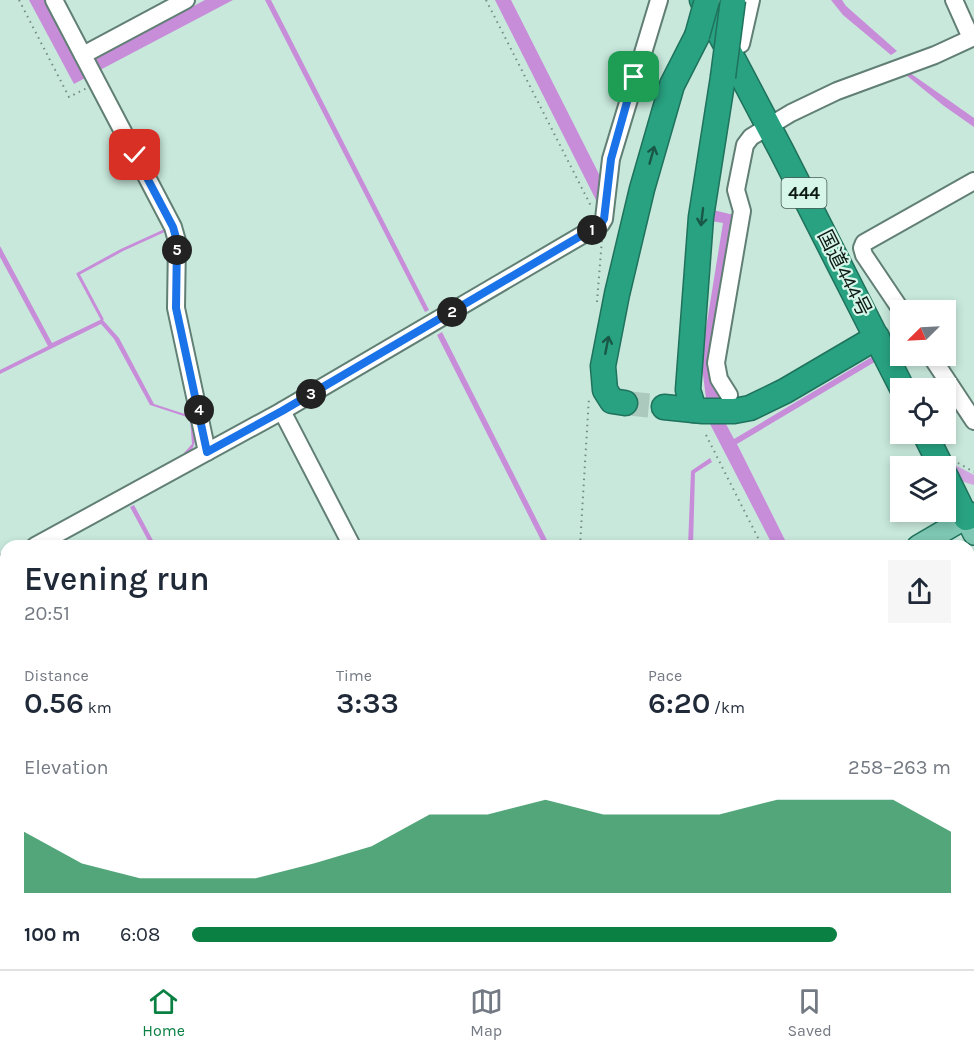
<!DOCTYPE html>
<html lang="en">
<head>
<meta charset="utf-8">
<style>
  body { margin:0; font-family:Karla,"Noto Sans JP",sans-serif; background:#f6f6f7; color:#1f2937; height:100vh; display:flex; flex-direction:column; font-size:22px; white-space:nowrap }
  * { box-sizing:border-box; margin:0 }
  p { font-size:20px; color:#747a83 }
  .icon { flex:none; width:33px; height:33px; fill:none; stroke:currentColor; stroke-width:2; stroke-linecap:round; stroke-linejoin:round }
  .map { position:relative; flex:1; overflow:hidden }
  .panel { position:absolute; left:0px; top:540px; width:975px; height:429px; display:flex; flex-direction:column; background:#fff; border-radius:18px 18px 0 0; box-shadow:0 3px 9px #0003 }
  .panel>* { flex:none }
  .needle { width:39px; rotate:246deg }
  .fabs { position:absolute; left:890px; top:300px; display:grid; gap:12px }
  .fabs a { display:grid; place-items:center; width:66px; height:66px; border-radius:0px; background:#fff; box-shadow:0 3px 9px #0003; font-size:30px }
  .pin { position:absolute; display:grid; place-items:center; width:51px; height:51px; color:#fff; margin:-26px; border-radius:12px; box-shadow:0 3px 9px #0006 }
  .km { position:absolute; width:30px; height:30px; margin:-15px; border-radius:50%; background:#222; color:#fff; font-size:16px; line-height:30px; text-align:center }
  .round { display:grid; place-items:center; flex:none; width:63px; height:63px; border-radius:0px; background:#f6f6f7 }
  .headline { display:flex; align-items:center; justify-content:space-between; height:102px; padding:0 24px }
  h1 { font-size:33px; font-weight:600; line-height:45px }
  .stats { display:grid; grid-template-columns:repeat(3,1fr); gap:9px; height:102px; padding:6px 24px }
  .stats div { display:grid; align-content:center }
  .stats b { font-size:30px; font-weight:600 }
  .stats small { font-size:16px; font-weight:400 }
  .stats p { font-size:16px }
  .chart { height:168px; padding:12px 24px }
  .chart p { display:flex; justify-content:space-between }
  .chart svg { width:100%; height:108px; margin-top:6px; fill:#0b8043; opacity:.7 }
  ul { padding:0 24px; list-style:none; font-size:20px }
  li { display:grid; grid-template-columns:96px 72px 1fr; align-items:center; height:45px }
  li i { height:15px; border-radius:8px; background:#0b8043 }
  .menu { display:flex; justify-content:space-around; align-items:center; height:84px; border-top:2px solid #e0e1e3; background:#fff; font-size:16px; color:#747a83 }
  .menu a { display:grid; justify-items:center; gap:3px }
  .menu .current { color:#0b8043 }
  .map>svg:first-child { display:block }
</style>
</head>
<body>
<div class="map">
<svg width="974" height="969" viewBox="0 0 974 969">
  <rect width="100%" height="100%" fill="#c8e8dc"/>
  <polygon fill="#d2a6e0" points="955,465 974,475 974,485 961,481"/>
  <g fill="#c78dd9">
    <polygon points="29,0 44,0 85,78 74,84"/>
    <polygon points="205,0 233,0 100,70 94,59"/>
    <polygon points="265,0 271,0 429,310 425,312"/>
    <polygon points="495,0 511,0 602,180 597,202"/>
    <polygon points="831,0 842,0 846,6 897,51 891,55 843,15"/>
    <polygon points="910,73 974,118 974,127 944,106 906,75"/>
    <polygon points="713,210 734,215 717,389 726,424 734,439 875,355 878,360 737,444 788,546 773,546 709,422 701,359 723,223 711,221"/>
    <path d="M0 246 52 343 102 319 119 338 154 404 194 417C195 431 199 447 186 455L184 453 192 444 190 418 150 405 114 339 101 324 0 374V370L48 346 0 257Z"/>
    <polygon points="442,332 550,546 544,546 437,335"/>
    <polygon points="710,458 712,462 695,473 693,546 688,546 691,471"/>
    <polygon points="134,505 156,546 151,546 130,507"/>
    <polygon points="974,696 974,750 969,752 969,698"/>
    <polygon points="536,963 624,963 625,965 619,969 526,969"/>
  </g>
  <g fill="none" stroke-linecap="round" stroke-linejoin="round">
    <polyline stroke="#c78dd9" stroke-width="3" points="102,319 78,274 122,250 168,229"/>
    <polyline stroke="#acc9be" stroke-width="24" stroke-dasharray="24 12" stroke-linecap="butt" points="625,403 664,407"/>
    <defs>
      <g id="minor">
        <polyline points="54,0 173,227 177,241 176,308 207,452"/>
        <polyline points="954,0 971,38"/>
        <polyline points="741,44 751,0"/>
        <polyline points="83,55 186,0"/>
        <polyline points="901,310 864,255 862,248 864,243 974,181"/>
        <polyline points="931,356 974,421"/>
        <polyline points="729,395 719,379 716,363 742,211 736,190 745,145 751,137 791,113 837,91 935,55 974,37"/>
        <polyline points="282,411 352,546"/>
        <polyline points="35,546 282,411 601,224 604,219 611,159 659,0"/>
        <polyline points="0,565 6,562"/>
        <polyline points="0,624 6,636"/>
        <polyline points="969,689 974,687"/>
        <polyline points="0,853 6,850"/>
        <polyline points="179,963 182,969"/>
        <polyline points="631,963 634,969"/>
        <polyline points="720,963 721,969"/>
        <polyline points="819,963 823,969"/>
      </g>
      <g id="major">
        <polyline points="918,546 966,518 974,534"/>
        <polyline points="224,969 234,963"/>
      </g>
      <g id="highway">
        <polyline points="702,0 781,150 902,388"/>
        <polyline points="625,403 612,401 605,390 603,366 617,294 642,189 672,85 697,36"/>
        <polyline points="664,407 703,411 734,411 750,408 785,391 877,337"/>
        <polyline points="694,410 688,390 701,217 723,77"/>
        <polyline points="925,434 941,466"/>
        <polyline points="945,475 966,518 974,515"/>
      </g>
    </defs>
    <use href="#minor" stroke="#617f74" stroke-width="20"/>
    <use href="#major" stroke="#1f725b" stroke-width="24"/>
    <use href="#highway" stroke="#1f725b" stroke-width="27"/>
    <g stroke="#748b82" stroke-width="2" stroke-dasharray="1.5 4.5" stroke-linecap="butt">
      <polyline points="19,0 69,97 87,88"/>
      <polyline points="486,0 591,206"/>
      <polyline points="597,302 602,239"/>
      <polyline points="706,435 762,546"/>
      <polyline points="958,463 974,472"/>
      <polyline points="580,546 589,397"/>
      <polyline points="969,758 974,756"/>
      <polyline points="512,969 521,963"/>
    </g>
    <use href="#minor" stroke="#fff" stroke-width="16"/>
    <use href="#major" stroke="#7ec7b3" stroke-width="21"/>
    <use href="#highway" stroke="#28a281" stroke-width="24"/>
    <defs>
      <g id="highway-bridge">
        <polyline points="697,36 707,0"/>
        <polyline points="723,77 733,0"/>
      </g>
    </defs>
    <use href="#highway-bridge" stroke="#1f725b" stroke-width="27" stroke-linecap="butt"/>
    <use href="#highway-bridge" stroke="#28a281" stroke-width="24"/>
  </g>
  <defs><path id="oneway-shaft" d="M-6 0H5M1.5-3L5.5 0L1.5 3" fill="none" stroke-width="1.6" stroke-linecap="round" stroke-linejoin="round" transform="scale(1.5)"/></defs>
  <g stroke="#195746">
    <use href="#oneway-shaft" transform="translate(652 155) rotate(-74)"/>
    <use href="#oneway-shaft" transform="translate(702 217) rotate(97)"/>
    <use href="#oneway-shaft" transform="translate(607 345) rotate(-79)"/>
  </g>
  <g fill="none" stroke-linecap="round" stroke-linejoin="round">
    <defs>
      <polyline id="route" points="135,155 173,227 177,241 176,308 207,452 282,411 601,224 604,219 611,159 634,77"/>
    </defs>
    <use href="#route" stroke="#fff" stroke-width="12"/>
    <use href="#route" stroke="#1a73e8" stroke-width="8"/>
  </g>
  <g text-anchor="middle" stroke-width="4.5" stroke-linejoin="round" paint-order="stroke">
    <rect fill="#d5f6e9" stroke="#495b55" stroke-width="1.5" x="781.5" y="178" width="45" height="30" rx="4.5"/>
    <g font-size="18" font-weight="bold" fill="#0d1915">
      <text x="804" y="199">444</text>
    </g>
    <g font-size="20" fill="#0d1915" stroke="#d5f6e9">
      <text transform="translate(845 273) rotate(63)" y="7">国道444号</text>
    </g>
  </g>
</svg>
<div class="fabs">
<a><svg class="needle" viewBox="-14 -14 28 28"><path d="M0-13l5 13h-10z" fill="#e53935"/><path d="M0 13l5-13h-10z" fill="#747a83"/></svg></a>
<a><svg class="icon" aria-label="locate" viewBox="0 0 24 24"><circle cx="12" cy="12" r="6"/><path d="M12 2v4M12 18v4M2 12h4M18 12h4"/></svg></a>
<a><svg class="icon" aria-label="layers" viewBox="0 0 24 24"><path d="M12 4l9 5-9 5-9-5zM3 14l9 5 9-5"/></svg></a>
</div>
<div class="pin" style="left:634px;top:77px;background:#1e9e55"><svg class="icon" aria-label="arrive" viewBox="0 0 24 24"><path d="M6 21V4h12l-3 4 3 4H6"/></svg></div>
<div class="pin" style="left:135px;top:155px;background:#d93025"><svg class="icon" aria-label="check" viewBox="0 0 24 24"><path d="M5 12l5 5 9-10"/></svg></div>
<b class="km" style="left:592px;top:230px">1</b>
<b class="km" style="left:452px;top:312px">2</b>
<b class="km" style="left:311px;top:394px">3</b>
<b class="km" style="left:199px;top:410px">4</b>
<b class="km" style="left:177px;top:250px">5</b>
<section class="panel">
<div class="headline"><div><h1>Evening run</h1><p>20:51</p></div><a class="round"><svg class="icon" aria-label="share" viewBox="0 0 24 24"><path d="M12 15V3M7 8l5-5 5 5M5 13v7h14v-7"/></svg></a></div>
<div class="stats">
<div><p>Distance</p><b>0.56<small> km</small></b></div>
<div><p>Time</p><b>3:33</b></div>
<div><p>Pace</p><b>6:20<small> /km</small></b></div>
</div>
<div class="chart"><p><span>Elevation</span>258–263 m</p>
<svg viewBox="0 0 160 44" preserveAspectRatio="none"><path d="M0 44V19L10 32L20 38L30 38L40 38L50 32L60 25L70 12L80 12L90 6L100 12L110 12L120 12L130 6L140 6L150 6L160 19V44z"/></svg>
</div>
<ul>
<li><b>100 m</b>6:08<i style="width:85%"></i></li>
</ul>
</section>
</div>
<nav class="menu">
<a class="current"><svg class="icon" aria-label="home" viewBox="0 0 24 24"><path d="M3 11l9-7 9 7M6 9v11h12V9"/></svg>Home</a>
<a><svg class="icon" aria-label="map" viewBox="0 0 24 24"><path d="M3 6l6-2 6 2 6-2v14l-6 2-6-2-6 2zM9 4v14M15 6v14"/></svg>Map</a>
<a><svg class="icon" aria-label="saved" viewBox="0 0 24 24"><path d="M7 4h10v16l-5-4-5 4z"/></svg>Saved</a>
</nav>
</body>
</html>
